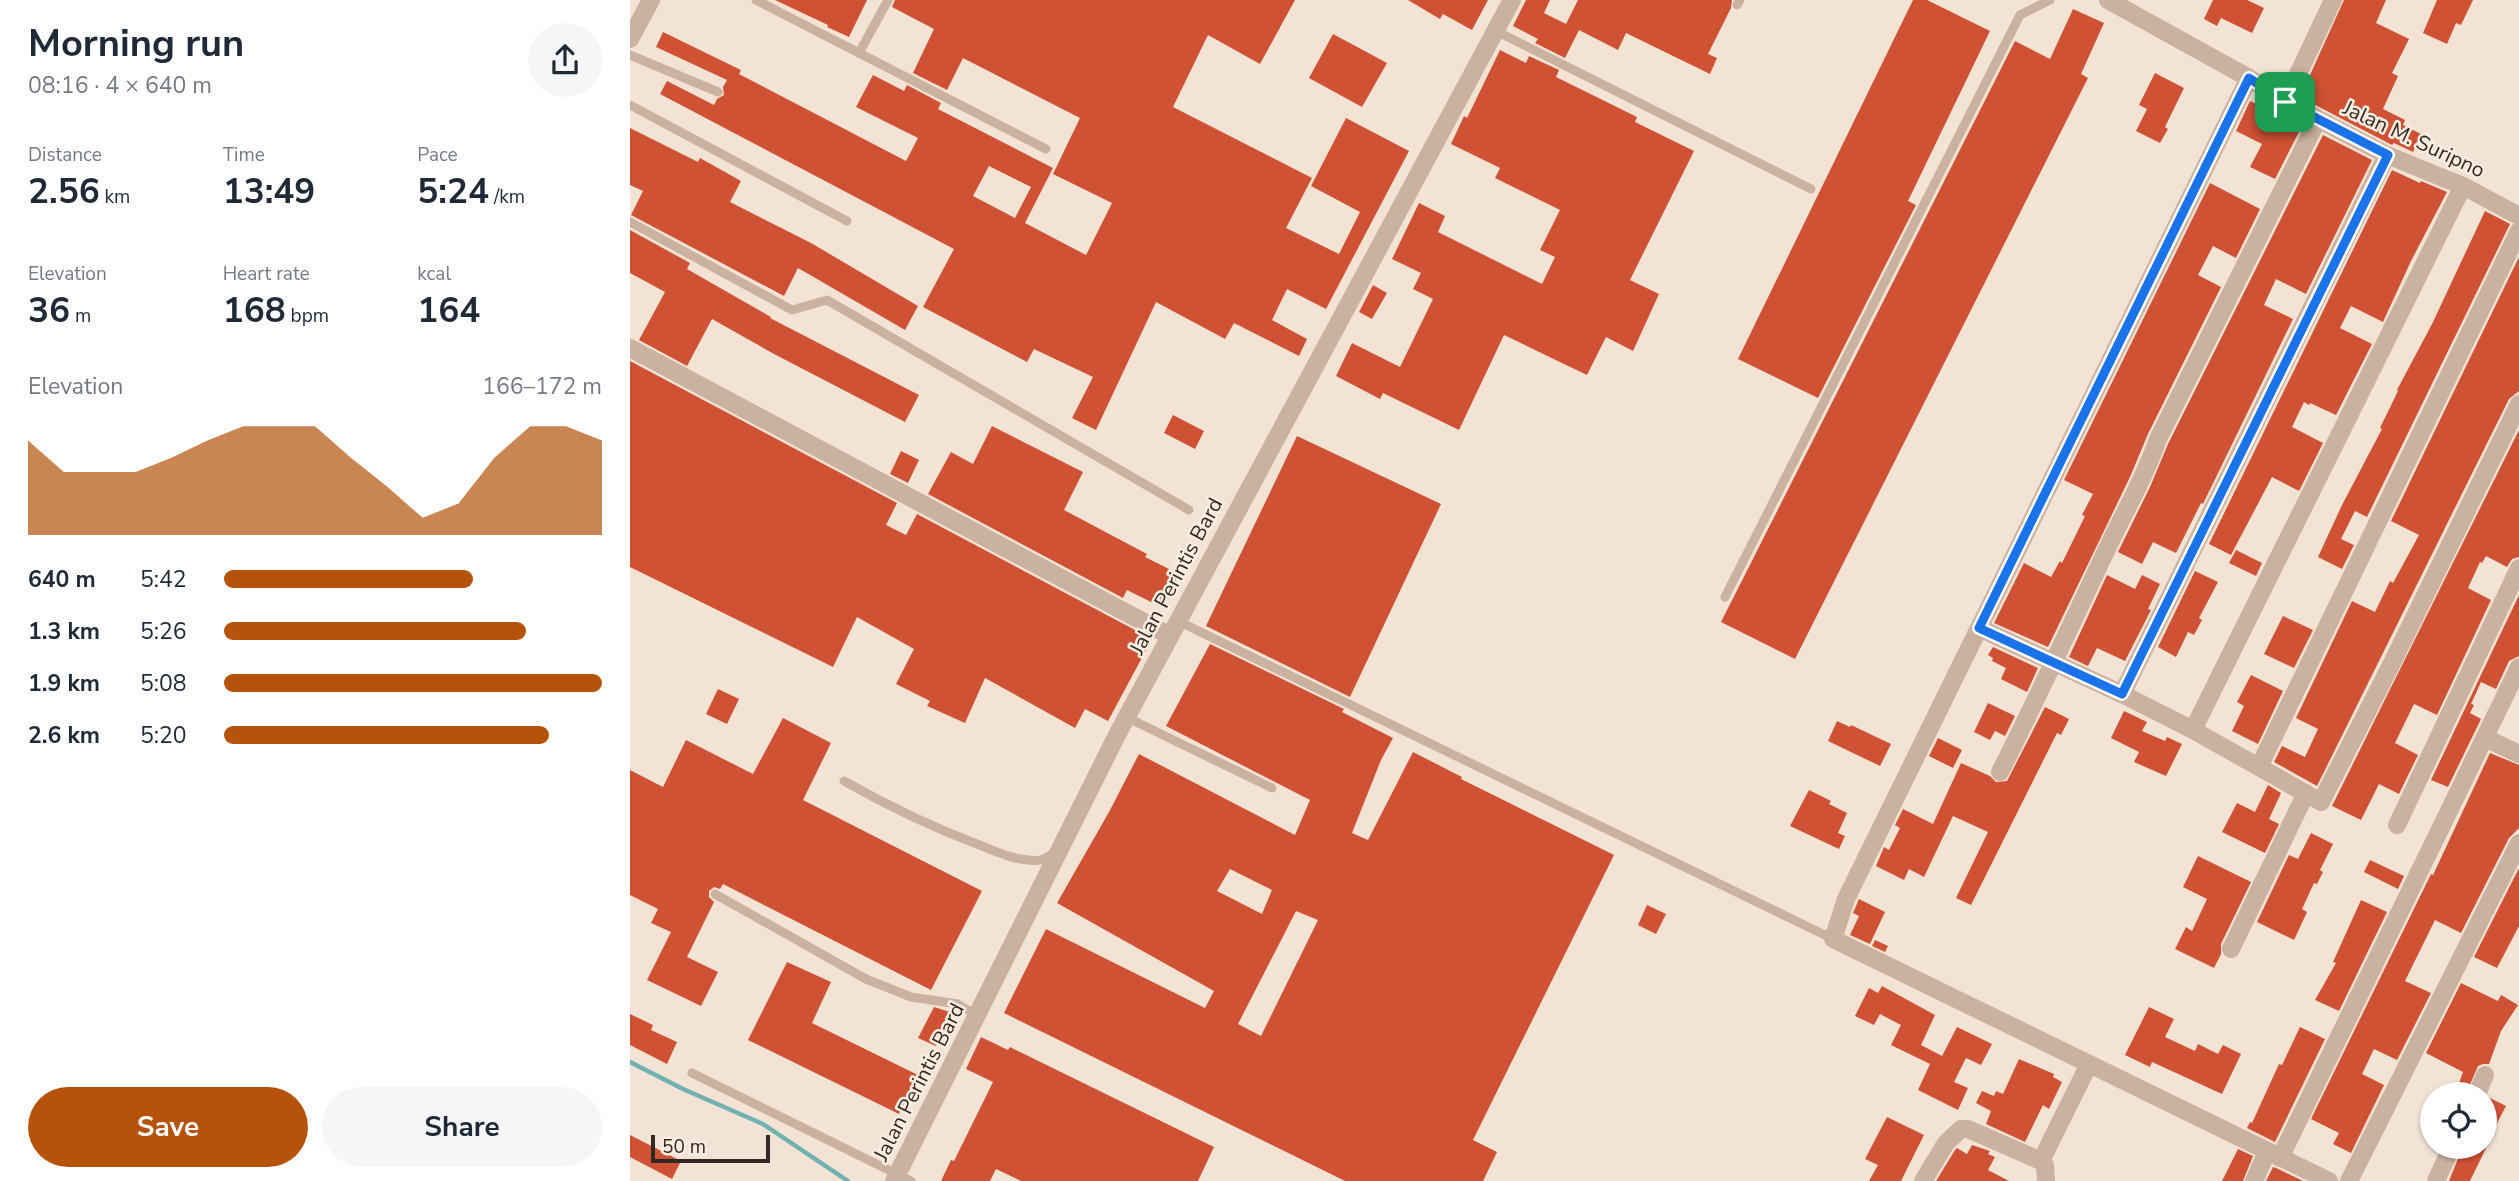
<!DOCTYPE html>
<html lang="en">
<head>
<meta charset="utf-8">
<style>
  body { margin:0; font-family:"Nunito Sans",sans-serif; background:#f6f6f7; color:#1f2937; height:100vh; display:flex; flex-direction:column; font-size:26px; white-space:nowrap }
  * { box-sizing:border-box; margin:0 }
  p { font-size:23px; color:#747a83 }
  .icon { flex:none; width:38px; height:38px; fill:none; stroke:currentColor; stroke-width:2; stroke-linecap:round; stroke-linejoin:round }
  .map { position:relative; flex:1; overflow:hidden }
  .panel { display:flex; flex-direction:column; background:#fff; width:630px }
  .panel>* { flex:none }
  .fabs { position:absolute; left:1790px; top:1082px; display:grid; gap:14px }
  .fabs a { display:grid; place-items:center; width:77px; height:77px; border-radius:50%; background:#fff; box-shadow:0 2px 5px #0004; font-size:35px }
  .scale { position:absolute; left:21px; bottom:18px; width:119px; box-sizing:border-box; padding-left:7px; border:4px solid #342824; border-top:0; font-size:19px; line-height:24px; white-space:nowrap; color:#342824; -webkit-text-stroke:5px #faede1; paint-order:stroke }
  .pin { position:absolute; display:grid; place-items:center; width:60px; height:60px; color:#fff; margin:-30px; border-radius:14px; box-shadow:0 4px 10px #0006 }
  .round { display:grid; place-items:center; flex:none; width:74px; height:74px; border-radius:37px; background:#f6f6f7 }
  .summary { display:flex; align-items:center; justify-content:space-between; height:119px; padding:0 28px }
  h1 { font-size:38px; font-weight:700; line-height:52px }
  .metrics { display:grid; grid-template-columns:repeat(3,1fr); gap:10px; height:119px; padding:7px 28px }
  .metrics div { display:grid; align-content:center }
  .metrics b { font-size:35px; font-weight:700 }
  .metrics small { font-size:19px; font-weight:400 }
  .metrics p { font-size:19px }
  .chart { height:196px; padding:14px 28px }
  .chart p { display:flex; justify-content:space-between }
  .chart svg { width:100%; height:126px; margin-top:7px; fill:#b45309; opacity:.7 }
  .primary-button { display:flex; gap:14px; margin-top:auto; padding:14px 28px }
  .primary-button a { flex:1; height:80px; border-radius:42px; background:#b45309; color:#fff; font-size:28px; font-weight:700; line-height:80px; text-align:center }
  .primary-button a+a { background:#f6f6f7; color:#1f2937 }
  ul { padding:0 28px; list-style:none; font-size:23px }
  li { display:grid; grid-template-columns:112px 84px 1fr; align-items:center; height:52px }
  li i { height:18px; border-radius:9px; background:#b45309 }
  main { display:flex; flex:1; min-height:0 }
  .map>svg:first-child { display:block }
</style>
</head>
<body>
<main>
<section class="panel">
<div class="summary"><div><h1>Morning run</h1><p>08:16 · 4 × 640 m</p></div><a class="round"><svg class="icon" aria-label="share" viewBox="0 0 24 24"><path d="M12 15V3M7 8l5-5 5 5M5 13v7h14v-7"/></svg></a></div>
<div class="metrics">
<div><p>Distance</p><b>2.56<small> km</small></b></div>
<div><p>Time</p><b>13:49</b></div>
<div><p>Pace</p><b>5:24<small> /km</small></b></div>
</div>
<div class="metrics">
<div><p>Elevation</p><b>36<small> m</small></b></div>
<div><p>Heart rate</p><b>168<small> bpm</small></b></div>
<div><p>kcal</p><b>164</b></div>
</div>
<div class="chart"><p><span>Elevation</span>166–172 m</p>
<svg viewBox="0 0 160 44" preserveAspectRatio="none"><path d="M0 44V11L10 22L20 22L30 22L40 17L50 11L60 6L70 6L80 6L90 17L100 27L110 38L120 33L130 17L140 6L150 6L160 11V44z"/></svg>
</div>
<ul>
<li><b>640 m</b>5:42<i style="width:66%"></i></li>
<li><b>1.3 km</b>5:26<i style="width:80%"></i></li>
<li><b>1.9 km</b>5:08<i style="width:100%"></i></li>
<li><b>2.6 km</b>5:20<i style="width:86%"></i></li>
</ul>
<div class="primary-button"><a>Save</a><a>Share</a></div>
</section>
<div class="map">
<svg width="1889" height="1181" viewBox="0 0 1889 1181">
  <rect width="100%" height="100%" fill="#f2e3d5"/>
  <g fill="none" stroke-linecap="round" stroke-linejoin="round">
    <polyline stroke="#72b1b1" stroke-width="4.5" points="0,1062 53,1089 133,1124 218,1181"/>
  </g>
  <g fill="#d05235" fill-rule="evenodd">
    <polygon points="145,0 237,0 219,37 197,27 198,25"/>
    <path d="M265 0H665L630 64 578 35 543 107 682 178 656 228 709 254 730 212 681 186 716 118 779 151 696 309 657 289 642 320 677 339 669 356 604 323 595 339 526 302 466 430 442 418 463 377 404 349 397 362 293 307 324 249 30 94 37 81 84 105 87 99 94 95 93 87 97 80 26 47 33 32 111 70 109 74 276 161 288 138 226 107 243 75 274 91 277 85 311 103 308 109 423 168 395 223 456 255 482 203 423 174 450 118 333 58 317 90 283 73 304 29 262 7ZM359 166 401 187 385 218 343 196Z"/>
    <polygon points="778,0 858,0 842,30 813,14 810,19"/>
    <polygon points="896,0 920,0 914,13 936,24 948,0 1102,0 1101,8 1078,54 1087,58 1080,74 996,33 988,50 949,30 935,58 905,43 908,39 883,26"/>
    <polygon points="1283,0 1297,0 1360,31 1278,201 1286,205 1188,398 1108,359"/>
    <polygon points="1583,0 1617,0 1634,8 1622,33 1591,18 1587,26 1574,19"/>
    <polygon points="1714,0 1756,0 1746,23 1779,39 1762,73 1768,76 1753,109 1775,120 1773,125 1791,134 1783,152 1764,143 1762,145 1670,97"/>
    <polygon points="1807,0 1843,0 1831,25 1826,23 1817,44 1793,33"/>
    <polygon points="1443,9 1474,23 1451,74 1458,78 1165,659 1091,622 1385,41 1420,59"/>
    <polygon points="703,34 757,63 732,107 679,78"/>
    <polygon points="870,50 896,63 899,56 929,70 926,77 1007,117 1005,122 1064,151 1000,280 1029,294 1003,351 976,337 957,375 874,335 829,430 753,393 750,399 706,376 722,343 770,367 803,299 783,289 791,273 762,259 789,203 815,216 808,232 912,284 925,257 910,250 930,210 865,178 870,168 821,144 834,116 837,118"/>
    <polygon points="1525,73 1554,88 1535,127 1538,129 1530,143 1506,131 1517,109 1509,105"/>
    <polygon points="1620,101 1673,124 1645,179 1620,167 1632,144 1606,131"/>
    <polygon points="0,128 68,162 70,158 111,181 100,202 181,243 288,306 275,330 168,268 154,296 1,215 13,191 0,185"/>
    <polygon points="1693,135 1742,160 1676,294 1646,279 1634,305 1663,319 1573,504 1571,503 1546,553 1523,542 1512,564 1488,552 1520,487 1538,444"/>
    <polygon points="1762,170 1790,183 1791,181 1817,192 1781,261 1753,322 1721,306 1710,328 1742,344 1706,415 1680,403 1679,405 1674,402 1662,427 1693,443 1669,491 1642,477 1601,555 1579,544"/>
    <polygon points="1580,183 1630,209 1606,258 1583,246 1568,275 1591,287 1518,434 1500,477 1418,647 1364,623 1394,563 1421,577 1430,561 1432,563 1455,516 1452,515 1463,494 1434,480"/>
    <polygon points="1855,211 1880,224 1737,517 1725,511 1711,539 1724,545 1712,569 1688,557 1712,505 1752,429 1750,428 1768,391 1767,390 1802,324"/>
    <polygon points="0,230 60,263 57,269 141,317 140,318 289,395 275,422 144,354 82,319 57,366 9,340 35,292 0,273"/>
    <polygon points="1889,257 1889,391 1879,399 1687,786 1644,762 1652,746 1675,757 1688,729 1666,718 1722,601 1745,612 1760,581 1763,583 1789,535 1761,521"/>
    <polygon points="743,285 757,293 742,319 729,312"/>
    <polygon points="0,361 267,503 256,525 276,535 287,514 522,639 478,721 455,709 445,728 355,678 335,723 297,706 300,701 266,684 284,649 227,617 203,667 0,567"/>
    <polygon points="543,415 574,431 565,449 534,433"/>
    <polygon points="362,426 453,472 434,510 517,554 515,557 549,574 533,608 497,590 493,598 298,494 321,452 343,464"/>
    <polygon points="1889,430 1889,557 1882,559 1877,567 1856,556 1852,563 1850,562 1838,588 1861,600 1807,715 1784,704 1765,743 1788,755 1769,794 1749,784 1731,820 1702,806"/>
    <polygon points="667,436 811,504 720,697 576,626"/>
    <polygon points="271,451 289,460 278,483 260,474"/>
    <polygon points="1606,550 1632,563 1626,576 1599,563"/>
    <polygon points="1565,571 1588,582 1569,618 1572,620 1564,635 1558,632 1546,657 1528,647"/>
    <polygon points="1477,575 1505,589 1512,575 1530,584 1518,609 1521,610 1495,661 1467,648 1458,666 1439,657"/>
    <polygon points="1889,595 1889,656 1879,661 1866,689 1851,682 1841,704 1844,705 1840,713 1851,719 1818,787 1801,780"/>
    <polygon points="1653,616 1683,630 1664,668 1634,654"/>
    <path d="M580 644 714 709 712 712 763 738 751 760 722 833 738 840 783 752 832 777 831 779 984 855 843 1140 867 1152 853 1181H715L374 1013 416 929 575 1008 584 991 427 903 479 812 509 754 665 835 680 800 536 726ZM600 869 642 890 632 914 587 891ZM666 911 688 920 631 1036 608 1024Z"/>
    <polygon points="1363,647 1408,668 1397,692 1371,679 1376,668 1362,661 1363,658 1358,655"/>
    <polygon points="1621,675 1653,691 1628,744 1602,731 1614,706 1607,702"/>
    <polygon points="88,689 109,699 97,724 76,714"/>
    <polygon points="1358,703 1385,716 1375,736 1365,731 1360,740 1344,732"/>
    <polygon points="1415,707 1439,719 1431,735 1427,733 1341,905 1326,898 1358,832 1323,816 1294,877 1279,869 1274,880 1246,866 1254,847 1259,850 1270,828 1265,825 1273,809 1303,824 1331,763 1360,776 1366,782 1377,781"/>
    <polygon points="1494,711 1517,722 1512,731 1535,741 1537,737 1552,744 1536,776 1504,762 1509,752 1481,738"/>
    <polygon points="153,718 201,743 173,800 352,891 301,990 93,884 90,889 84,887 79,891 79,897 84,902 57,957 88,972 71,1006 17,980 41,932 21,923 28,909 0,895 0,770 33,787 56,740 123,774"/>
    <polygon points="1207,721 1220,727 1221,725 1261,744 1250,766 1198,741"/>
    <polygon points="1308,738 1332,750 1323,768 1299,756"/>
    <polygon points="1860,753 1889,765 1889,828 1879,838 1831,933 1805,920 1775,981 1801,993 1767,1060 1744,1049 1732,1074 1754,1085 1721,1153 1703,1144 1709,1133 1681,1119 1801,874 1803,875 1810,860"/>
    <polygon points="1638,785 1651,793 1639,819 1649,824 1635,853 1592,832 1607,803 1625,812"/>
    <polygon points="1179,790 1201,801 1199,804 1217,813 1208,833 1215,836 1209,849 1160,826"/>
    <polygon points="1681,833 1703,844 1690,870 1693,872 1687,884 1684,883 1672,909 1677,912 1664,940 1627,922 1659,855 1668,859"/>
    <polygon points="1568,856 1621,882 1591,944 1591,954 1584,968 1545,949 1556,927 1562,931 1577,899 1553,887"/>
    <polygon points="1740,860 1774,876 1768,889 1734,872"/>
    <polygon points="1889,868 1889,926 1867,968 1844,957"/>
    <polygon points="1229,899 1255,912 1240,944 1220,935 1229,916 1223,913"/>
    <polygon points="1731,900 1757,912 1709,1011 1685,1000 1706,963 1703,962"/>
    <polygon points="1017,905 1036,914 1026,934 1008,925"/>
    <polygon points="1245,940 1258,946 1255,952 1242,946"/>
    <polygon points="157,962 201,982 182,1023 288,1075 269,1114 118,1040"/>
    <polygon points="1831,983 1868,1001 1871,995 1888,1005 1871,1031 1859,1064 1853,1064 1848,1066 1836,1094 1825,1094 1833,1072 1796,1053"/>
    <polygon points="1252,986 1305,1015 1291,1045 1312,1056 1327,1027 1362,1044 1351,1065 1336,1058 1324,1082 1338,1088 1328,1110 1288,1090 1300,1064 1261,1045 1271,1025 1250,1014 1244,1025 1225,1016 1239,988 1248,993"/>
    <polygon points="304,1007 323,1013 306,1046 288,1038"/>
    <polygon points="1519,1007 1544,1019 1535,1037 1565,1051 1568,1044 1588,1054 1593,1045 1611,1054 1592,1094 1522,1062 1520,1067 1495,1055"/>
    <polygon points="0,1014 23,1025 21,1030 47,1042 37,1064 0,1045"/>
    <polygon points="1670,1027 1695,1039 1645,1142 1617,1128 1620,1122 1622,1123 1649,1064 1652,1065"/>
    <polygon points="351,1037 378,1050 380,1047 584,1147 568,1181 391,1181 366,1169 360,1181 311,1181 321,1160 324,1161 363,1082 336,1069"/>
    <polygon points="1389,1059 1424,1074 1423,1077 1432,1082 1419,1109 1413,1105 1395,1142 1356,1124 1361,1111 1346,1103 1352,1091 1364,1096 1366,1091 1373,1094"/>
    <polygon points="1858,1097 1876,1106 1855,1146 1855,1102"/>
    <polygon points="1257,1117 1294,1135 1271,1181 1239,1181 1248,1165 1235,1159"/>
    <polygon points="0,1135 51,1161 42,1179 0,1157"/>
    <polygon points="1342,1145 1360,1151 1358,1154 1365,1157 1358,1170 1379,1181 1306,1181 1325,1150 1327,1148 1337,1154"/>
    <polygon points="1833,1146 1857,1146 1840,1181 1819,1181"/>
    <polygon points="1608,1149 1623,1156 1613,1181 1592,1181"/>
    <polygon points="1643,1167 1646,1168 1673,1181 1636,1181"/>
  </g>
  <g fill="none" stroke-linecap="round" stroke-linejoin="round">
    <g stroke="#cbb1a0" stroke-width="9">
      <polyline points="126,0 416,149"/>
      <polyline points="1107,5 1110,0"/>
      <polyline points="866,31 1181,189"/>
      <polyline points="229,53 258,0"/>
      <polyline points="0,55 88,92"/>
      <polyline points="0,105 217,221"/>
      <polyline points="0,222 162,310 197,300 559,510"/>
      <polyline points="1095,597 1390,15 1420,0"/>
      <polyline points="548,621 1203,939"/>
      <polyline points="496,717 642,788"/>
      <path d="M214 781C258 806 304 828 352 846 367 852 382 859 399 860 409 862 415 859 424 853"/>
      <polyline points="85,894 236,979 281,997 328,1004 348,1016"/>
      <polyline points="62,1073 281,1181"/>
    </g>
    <g stroke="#cbb1a0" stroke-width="18">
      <polyline points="1478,0 1619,78 1655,102 1757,155 1833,186 1889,216"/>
      <polyline points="0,39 21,0"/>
      <polyline points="1619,78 1216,899 1203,939 1699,1181"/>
      <polyline points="1655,102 1703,0"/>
      <polyline points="0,348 540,636"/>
      <polyline points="1349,628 1492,694 1563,730 1691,802 1762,663 1889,404"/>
      <polyline points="1492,694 1757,155"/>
      <polyline points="1563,730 1833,186"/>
      <polyline points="1855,738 1889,754"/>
      <polyline points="1629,767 1889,231"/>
      <path d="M1370 772C1407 699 1441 625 1476 551 1494 512 1514 480 1528 439L1688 119"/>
      <polyline points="1767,825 1889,568"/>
      <polyline points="1601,949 1676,793"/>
      <polyline points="1847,1094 1855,1075"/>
      <polyline points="1650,1158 1889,667"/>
      <polyline points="1411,1161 1459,1064"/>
      <polyline points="1293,1181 1316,1143 1331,1129 1338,1129 1411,1161 1415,1165 1416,1181"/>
      <polyline points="1624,1181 1637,1152"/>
      <polyline points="1719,1181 1889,843"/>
      <polyline points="1806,1181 1822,1146"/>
    </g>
    <polyline stroke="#cbb1a0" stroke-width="18" points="264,1181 487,735 882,0"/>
  </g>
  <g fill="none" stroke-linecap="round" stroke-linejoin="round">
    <defs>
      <polygon id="route" points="1619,78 1655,102 1758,155 1492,694 1349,628"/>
    </defs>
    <use href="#route" stroke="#fff" stroke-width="14"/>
    <use href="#route" stroke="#1a73e8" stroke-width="9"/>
  </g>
  <g text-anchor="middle" stroke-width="5" stroke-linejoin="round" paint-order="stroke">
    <g font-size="21" fill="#342824" stroke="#faede1">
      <text transform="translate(1784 139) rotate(25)" y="7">Jalan M. Suripno</text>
      <text transform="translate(546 576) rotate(-62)" y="7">Jalan Perintis Bard</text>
      <text transform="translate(289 1082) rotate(-63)" y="7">Jalan Perintis Bard</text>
    </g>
  </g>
</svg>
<div class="fabs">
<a><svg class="icon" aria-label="locate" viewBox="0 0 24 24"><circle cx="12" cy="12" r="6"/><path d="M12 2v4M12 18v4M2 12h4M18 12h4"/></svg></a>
</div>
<div class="scale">50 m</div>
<div class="pin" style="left:1655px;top:102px;background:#1e9e55"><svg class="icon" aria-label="arrive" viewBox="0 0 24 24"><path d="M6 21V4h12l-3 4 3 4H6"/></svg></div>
</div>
</main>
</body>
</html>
